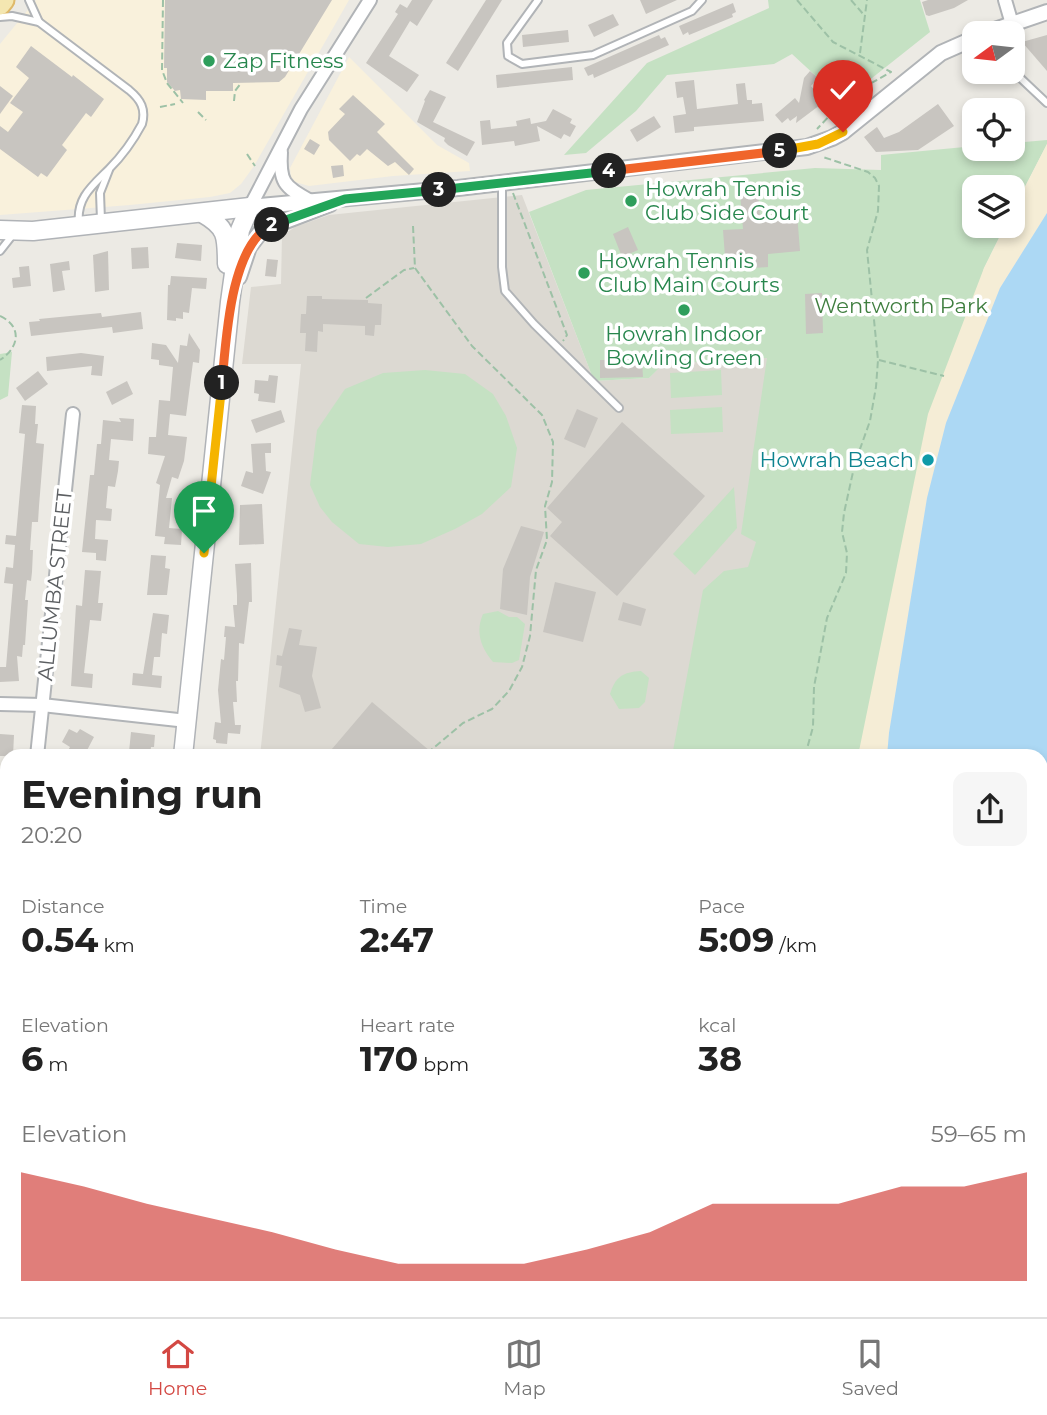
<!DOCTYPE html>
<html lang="en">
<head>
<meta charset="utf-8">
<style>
  body { margin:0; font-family:Montserrat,sans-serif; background:#f6f6f6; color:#222; height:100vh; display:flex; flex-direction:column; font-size:26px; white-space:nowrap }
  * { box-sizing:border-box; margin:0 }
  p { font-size:23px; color:#767676 }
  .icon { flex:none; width:38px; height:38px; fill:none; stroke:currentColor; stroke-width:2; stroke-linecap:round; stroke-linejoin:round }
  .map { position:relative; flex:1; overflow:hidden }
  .panel { position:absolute; left:0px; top:749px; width:1048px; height:569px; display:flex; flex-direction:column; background:#fff; border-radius:21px 21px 0 0; box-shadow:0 4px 10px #0003 }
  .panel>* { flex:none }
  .needle { width:46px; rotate:255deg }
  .controls { position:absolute; left:962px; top:21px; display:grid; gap:14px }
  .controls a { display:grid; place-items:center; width:63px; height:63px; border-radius:14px; background:#fff; box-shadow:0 4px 10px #0003; font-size:35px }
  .pin { position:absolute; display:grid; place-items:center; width:60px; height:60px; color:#fff; margin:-72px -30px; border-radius:50% 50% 50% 0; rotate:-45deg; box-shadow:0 0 7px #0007 }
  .pin .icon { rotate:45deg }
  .km { position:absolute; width:35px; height:35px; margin:-18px; border-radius:50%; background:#222; color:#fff; font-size:19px; line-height:35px; text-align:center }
  .round { display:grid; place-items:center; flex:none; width:74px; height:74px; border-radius:14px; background:#f6f6f6 }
  .headline { display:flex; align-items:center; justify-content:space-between; height:119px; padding:0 21px }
  h1 { font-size:38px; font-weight:700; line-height:52px }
  .figures { display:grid; grid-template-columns:repeat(3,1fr); gap:10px; height:119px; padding:7px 21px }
  .figures div { display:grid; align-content:center }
  .figures b { font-size:35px; font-weight:700 }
  .figures small { font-size:19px; font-weight:400 }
  .figures p { font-size:19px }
  .chart { height:196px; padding:14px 21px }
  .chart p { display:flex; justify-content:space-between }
  .chart svg { width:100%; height:126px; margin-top:7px; fill:#d34843; opacity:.7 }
  .tabs { display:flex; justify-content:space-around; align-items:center; height:98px; border-top:2px solid #e0e0e0; background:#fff; font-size:19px; color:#767676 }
  .tabs a { display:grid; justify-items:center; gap:4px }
  .tabs .on { color:#d34843 }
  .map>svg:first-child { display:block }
</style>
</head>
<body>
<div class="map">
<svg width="1047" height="1317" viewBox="0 0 1047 1317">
  <rect width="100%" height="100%" fill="#eceae4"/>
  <g fill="#f9f1dc">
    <polygon points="36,0 349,0 254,166 241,184 230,193 210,197 130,205 0,215 0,44"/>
    <polygon points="349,57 437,145 469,163 470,171 393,176 309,186 295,182 291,177 290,168"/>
  </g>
  <polygon fill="#dcd9d2" points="522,195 594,381 649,378 662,364 778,357 789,756 260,756 301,364 242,364 251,287 281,284 282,236 295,227 329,215"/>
  <g fill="#c5e1c3">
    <polygon points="768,0 920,0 930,32 843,101 792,54 774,64 667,75 636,111 586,153 564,155 647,63 769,8"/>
    <polygon points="1047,140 1047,144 1013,210 1013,187 975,187 975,226 1005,226 984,268 858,756 672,756 703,590 724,571 748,567 756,542 741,534 767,358 663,364 649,378 594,381 529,212 586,190 815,168 881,170 881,155 975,146 975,149 1013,149 1013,143"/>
    <polygon points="12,352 8,396 0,400 0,354"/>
    <polygon points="425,370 465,374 493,394 506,416 517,448 511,487 482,514 455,529 421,544 388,547 359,544 332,522 320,507 310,485 317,430 345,389 383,373"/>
    <polygon points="721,370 722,395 671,398 670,373"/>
    <polygon points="722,407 723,432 671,434 670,410"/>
    <polygon points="734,487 737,528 695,575 673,554"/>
    <path d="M498 611 509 617H517L525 624 519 660 512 663 493 662C481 648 475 632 483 614Z"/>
    <path d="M641 671 649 678 645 702 639 708 619 709 610 694C615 677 623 672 641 671Z"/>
    <rect x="631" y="1311" width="213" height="6"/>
  </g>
  <polygon fill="#f5edd6" points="1047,144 1047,213 1000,288 946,423 927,498 889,733 887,756 858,756 928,414 984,268 1005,226 1013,226 1013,210"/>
  <polygon fill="#acd8f4" points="1047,213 1047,1317 867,1317 866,1311 1041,1311 1041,756 887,756 889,733 927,498 946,423 1000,288"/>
  <g fill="#c8c5c0">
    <polygon points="165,0 332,0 285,77 279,82 233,83 233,91 206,91 206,100 181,99 180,90 175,91 167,82 167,68 164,68"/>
    <polygon points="412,0 433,0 417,26 410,21 389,56 419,75 407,92 366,63 398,14 395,12 400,4 407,8"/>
    <polygon points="486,0 502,0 458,71 446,63"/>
    <polygon points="640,0 677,0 646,14"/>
    <polygon points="928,0 968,0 954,8 929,16 926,15 922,2"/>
    <polygon points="733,3 736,12 732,14 733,17 689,35 688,32 683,35 679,26"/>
    <polygon points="613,14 619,25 594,37 588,25"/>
    <polygon points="568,30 569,42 523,47 522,35"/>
    <polygon points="659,35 661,39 665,37 669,45 594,78 593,74 588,76 584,68"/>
    <polygon points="1047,35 1047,71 1022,42"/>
    <polygon points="31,46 72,77 73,75 104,99 91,117 86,113 62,145 67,150 47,177 41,173 38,177 0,149 0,126 8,132 23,112 10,103 29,78 16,67"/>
    <polygon points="572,67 573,80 497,88 496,75"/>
    <polygon points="810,71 818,78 811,86 824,102 796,123 797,116 790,121 788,118 782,123 775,115 795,98 799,103 804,78"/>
    <polygon points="694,80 697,109 738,104 736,84 745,83 747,100 752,100 752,104 762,103 764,121 694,127 694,131 675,133 673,116 686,114 683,97 677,98 675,82"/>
    <polygon points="0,86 13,96 0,114"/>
    <polygon points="430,90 446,97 433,122 475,142 467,156 448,145 444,141 445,138 417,122 425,101 424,100"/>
    <polygon points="353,95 385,124 377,132 414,169 409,175 395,162 388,166 367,149 360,156 357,154 350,161 329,140 328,132 345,114 339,109"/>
    <polygon points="1000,99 1001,110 978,110 977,100"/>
    <polygon points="938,104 954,126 918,150 876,152 864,137 877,127 884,138 899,132"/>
    <polygon points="553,109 572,119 570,123 576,126 570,137 564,134 561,139 537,126 540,141 515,146 514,141 482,145 480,121 490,120 491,129 517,126 516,121 530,118 531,124 546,121"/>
    <polygon points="654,116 661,127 637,142 630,130"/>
    <polygon points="310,139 320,145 314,155 304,149"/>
    <polygon points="343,165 344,176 333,178 331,166"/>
    <polygon points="758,191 760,216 797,213 800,251 768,254 768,267 726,270 723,230 743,229 740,193"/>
    <polygon points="628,227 638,250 622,257 613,234"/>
    <polygon points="177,243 202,245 201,261 175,258"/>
    <polygon points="148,247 149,268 132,269 131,248"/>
    <polygon points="108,251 109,290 95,292 93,255"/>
    <polygon points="267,259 278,260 276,277 265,276"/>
    <polygon points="69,261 70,270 62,271 65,290 53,292 50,264"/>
    <polygon points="29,266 31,286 13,288 12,278 20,277 19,267"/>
    <polygon points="171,276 207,278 206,289 192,288 189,313 183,312 183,319 176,318 176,321 167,320 168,285 170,285"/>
    <polygon points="822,293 823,333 806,334 805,294"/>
    <polygon points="307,296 322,296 322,299 368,300 368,303 382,304 381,325 375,325 374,336 365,335 365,326 323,324 323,332 318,331 317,352 305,351 306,333 300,333 301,314 306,314"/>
    <polygon points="141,312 143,329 113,333 112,327 31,336 29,322 40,321 39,319 101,313 102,317"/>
    <polygon points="189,333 200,350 199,363 193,362 186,416 170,414 168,435 187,437 184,461 178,479 172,477 166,498 172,498 169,528 182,529 181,545 164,544 165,537 155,536 160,485 156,483 165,456 148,454 149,437 156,437 159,400 170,401 173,367 159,365 159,360 151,359 152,343 166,345 178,363 180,345 187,346"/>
    <polygon points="81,353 104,356 102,376 91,375 92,366 47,371 46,357"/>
    <polygon points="600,360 642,360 643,377 600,378"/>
    <polygon points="38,371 48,384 25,401 16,388"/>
    <polygon points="269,375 278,376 275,403 258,401 259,394 254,393 255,380 268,381"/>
    <polygon points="127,381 133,394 112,405 106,392"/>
    <polygon points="22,405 36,406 35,424 38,424 36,443 44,444 39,506 38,522 32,522 30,550 33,550 32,572 31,581 27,580 25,600 28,600 25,645 23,645 22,657 17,656 19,681 0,682 0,667 6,667 13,584 4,583 6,567 13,568 15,545 5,544 6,535 16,536 25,434 19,433"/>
    <polygon points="577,409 598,418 585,448 564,439"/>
    <polygon points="281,410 285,422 256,433 251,420"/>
    <polygon points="119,418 134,419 133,441 111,439 109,460 119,461 118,471 115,487 108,486 106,508 112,509 111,521 96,520 95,539 108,540 106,561 96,560 96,553 82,552 90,475 94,475 97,444 101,444 103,420 121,422"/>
    <polygon points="622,422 705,496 617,596 550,536 562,522 547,508"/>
    <polygon points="271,443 271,453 265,453 266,471 271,472 263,494 241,486 246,471 253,473 251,444"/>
    <polygon points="262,504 264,544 239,545 240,505"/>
    <polygon points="521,526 544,532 530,577 527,615 500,609 503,569"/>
    <polygon points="151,555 166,556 165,568 170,569 167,595 147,595"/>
    <polygon points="251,563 252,602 249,602 244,644 239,643 238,681 236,681 237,702 233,702 235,725 241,725 240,734 228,733 227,744 216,743 216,740 213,739 215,722 221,723 218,690 221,659 224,660 226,637 224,637 225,626 235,627 233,605 237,605 237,595 235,564"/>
    <polygon points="85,570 101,571 98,603 103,603 101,621 90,620 84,673 93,674 92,688 71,686 76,605 82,606"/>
    <polygon points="555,582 596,592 583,642 543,632"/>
    <polygon points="623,602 646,609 641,626 618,620"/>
    <polygon points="153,613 169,615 167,634 162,633 160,657 154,657 152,675 162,676 161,688 132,685 133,673 143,674"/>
    <polygon points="289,628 302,630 299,645 317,647 312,676 321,708 305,712 300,695 279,687 282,666 276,665 277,655 282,656"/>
    <polygon points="372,702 430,751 426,756 326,756"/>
    <polygon points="69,729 77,733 80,729 94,737 84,756 65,756 70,747 62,742"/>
    <polygon points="131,732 155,735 154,747 151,747 150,754 129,752"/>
    <polygon points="0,734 14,735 13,756 0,756"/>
  </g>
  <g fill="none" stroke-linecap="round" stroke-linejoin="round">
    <defs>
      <g id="service">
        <polyline points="29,0 39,22"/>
        <polyline points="538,0 507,43 508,56 522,64 593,55 692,11 702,0"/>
        <path d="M0 17 12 16 39 22 129 90C141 100 146 109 142 124 134 139 121 157 109 169 92 186 76 198 79 224"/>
        <polyline points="1013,71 1047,103"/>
        <polyline points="502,184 502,267 505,291 534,324 619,408"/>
        <polyline points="101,220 100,193 109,170"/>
        <polyline points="0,251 11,237"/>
      </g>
      <g id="minor">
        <polyline points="1005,0 1012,24"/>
        <path d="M281 152C279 181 284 187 309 200"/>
        <polyline points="250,207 301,109 370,0"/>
        <polyline points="0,704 42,705 187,721"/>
        <polyline points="37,756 73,414"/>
        <polyline points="0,877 7,878"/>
        <polyline points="0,1040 7,1040"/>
        <polyline points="645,1311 645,1317"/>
        <polyline points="5,1317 7,1184"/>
      </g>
      <g id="tertiary">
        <polyline points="986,33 1047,12"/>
        <polyline points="250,207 458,188 807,147 832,138 843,132 941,53 975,38"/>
        <polyline points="239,277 249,247 262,230 330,204"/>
      </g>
      <g id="secondary">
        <path d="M202 213C227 227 227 236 227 264"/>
        <polyline points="0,230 33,231 250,207"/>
        <polyline points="183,756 230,302 240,230 250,207"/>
        <polyline points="165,1317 165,1311"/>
      </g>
      <polyline id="primary" points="0,5 4,0"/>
    </defs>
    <use href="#service" stroke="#b1b4b7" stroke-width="10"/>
    <use href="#minor" stroke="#b1b4b7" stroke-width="16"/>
    <use href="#tertiary" stroke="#b1b4b7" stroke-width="18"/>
    <use href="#secondary" stroke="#b0b3b7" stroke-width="21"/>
    <use href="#primary" stroke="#dfb96a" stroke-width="23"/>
    <g stroke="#9dc1a6" stroke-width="2" stroke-dasharray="7 3.5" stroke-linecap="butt">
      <polyline points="163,0 162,70 167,83 183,103"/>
      <polyline points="797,0 833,42 891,72 859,90 835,110 817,129"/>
      <polyline points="851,0 864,15"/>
      <polyline points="860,53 867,0"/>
      <polyline points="234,101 235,91 241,83"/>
      <polyline points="160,107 175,104"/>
      <polyline points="198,112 206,120"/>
      <polyline points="247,154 255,166"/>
      <polyline points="513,193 567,335 563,341"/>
      <polyline points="413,226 415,268 472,346 542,415 553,442 552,482 545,506 547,540 536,570 530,636 522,667 509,691 492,709 463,723 430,751"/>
      <polyline points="366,298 404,270 414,268"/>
      <path d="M0 316C22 326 20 347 0 360"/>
      <polyline points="879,360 944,376"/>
      <polyline points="805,756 813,727 814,687 827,618 846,573 847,553 842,532 844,513 855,463 870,421 876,387 878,360 867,250 878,211 879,186 875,178 868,172 823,157"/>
      <polyline points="767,1311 767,1317"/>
    </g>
    <use href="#service" stroke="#fff" stroke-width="6"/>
    <use href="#minor" stroke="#fff" stroke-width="12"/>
    <use href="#tertiary" stroke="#fff" stroke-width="14"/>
    <use href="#secondary" stroke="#fff" stroke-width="18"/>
    <use href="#primary" stroke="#f4e7b1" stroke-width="19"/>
  </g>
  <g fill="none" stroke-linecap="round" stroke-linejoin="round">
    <defs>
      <polyline id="split-1" points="204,553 222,383"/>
      <path id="split-2" d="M222 383C226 341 230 245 272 225"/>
      <polyline id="split-3" points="272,225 345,199 439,190"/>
      <polyline id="split-4" points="439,190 609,171"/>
      <polyline id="split-5" points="609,171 780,151"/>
      <polyline id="split-6" points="780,151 818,144 843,132"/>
    </defs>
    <use href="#split-1" stroke="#fff" stroke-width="14"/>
    <use href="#split-2" stroke="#fff" stroke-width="14"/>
    <use href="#split-3" stroke="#fff" stroke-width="14"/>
    <use href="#split-4" stroke="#fff" stroke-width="14"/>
    <use href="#split-5" stroke="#fff" stroke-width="14"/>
    <use href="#split-6" stroke="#fff" stroke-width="14"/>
    <use href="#split-1" stroke="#f5b400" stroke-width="9"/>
    <use href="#split-2" stroke="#f0652b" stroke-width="9"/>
    <use href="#split-3" stroke="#22a559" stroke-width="9"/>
    <use href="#split-4" stroke="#22a559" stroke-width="9"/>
    <use href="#split-5" stroke="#f0652b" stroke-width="9"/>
    <use href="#split-6" stroke="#f5b400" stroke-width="9"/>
  </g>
  <g fill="#2e9e5b" stroke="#fff" stroke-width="2.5">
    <circle cx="209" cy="61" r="7"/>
    <circle cx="631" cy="201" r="7"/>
    <circle cx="584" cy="273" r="7"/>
    <circle cx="684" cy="310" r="7"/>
  </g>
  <circle fill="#0f9aa8" stroke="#fff" stroke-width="2.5" cx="928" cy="460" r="7"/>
  <g text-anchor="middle" stroke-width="7" stroke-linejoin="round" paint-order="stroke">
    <g font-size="21" fill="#27864d" stroke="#fff" text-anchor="start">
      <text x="223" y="68">Zap Fitness</text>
      <text x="645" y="196">Howrah Tennis<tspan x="645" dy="24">Club Side Court</tspan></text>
      <text x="598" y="268">Howrah Tennis<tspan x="598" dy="24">Club Main Courts</tspan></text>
      <text x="684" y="341" text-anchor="middle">Howrah Indoor<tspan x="684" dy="24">Bowling Green</tspan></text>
    </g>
    <g font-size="21" fill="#3f7e3f" stroke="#fff">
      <text x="901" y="313">Wentworth Park</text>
    </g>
    <g font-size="21" fill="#0d838f" stroke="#fff" text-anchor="end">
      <text x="914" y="467">Howrah Beach</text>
    </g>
    <g font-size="21" fill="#5c5f62" stroke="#fff">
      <text transform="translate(55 585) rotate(-84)" y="7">ALLUMBA STREET</text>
    </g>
  </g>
</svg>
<div class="controls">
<a><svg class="needle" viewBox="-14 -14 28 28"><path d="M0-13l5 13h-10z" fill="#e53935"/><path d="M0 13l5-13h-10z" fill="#767676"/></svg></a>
<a><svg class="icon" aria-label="locate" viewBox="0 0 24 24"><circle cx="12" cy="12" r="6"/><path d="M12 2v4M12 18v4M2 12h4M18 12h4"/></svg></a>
<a><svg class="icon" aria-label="layers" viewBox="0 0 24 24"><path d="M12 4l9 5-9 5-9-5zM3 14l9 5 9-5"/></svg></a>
</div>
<div class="pin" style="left:204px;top:553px;background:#1e9e55"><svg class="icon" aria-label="arrive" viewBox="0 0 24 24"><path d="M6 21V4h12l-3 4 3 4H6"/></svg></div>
<div class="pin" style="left:843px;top:132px;background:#d93025"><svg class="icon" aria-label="check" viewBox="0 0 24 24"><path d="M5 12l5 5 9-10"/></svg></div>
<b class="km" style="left:222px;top:383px">1</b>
<b class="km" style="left:272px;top:225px">2</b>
<b class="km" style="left:439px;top:190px">3</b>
<b class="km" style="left:609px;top:171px">4</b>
<b class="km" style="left:780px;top:151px">5</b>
<section class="panel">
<div class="headline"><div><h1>Evening run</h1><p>20:20</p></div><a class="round"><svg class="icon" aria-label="share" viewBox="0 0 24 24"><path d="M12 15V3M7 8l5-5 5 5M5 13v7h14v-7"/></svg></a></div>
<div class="figures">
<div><p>Distance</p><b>0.54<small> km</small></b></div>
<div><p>Time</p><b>2:47</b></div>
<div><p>Pace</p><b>5:09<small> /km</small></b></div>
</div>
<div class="figures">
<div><p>Elevation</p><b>6<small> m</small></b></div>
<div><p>Heart rate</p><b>170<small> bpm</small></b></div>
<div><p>kcal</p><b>38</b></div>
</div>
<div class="chart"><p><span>Elevation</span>59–65 m</p>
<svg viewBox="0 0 160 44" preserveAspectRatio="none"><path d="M0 44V6L10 11L20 17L30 22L40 27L50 33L60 38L70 38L80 38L90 33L100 27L110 17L120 17L130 17L140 11L150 11L160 6V44z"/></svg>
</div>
</section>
</div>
<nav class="tabs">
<a class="on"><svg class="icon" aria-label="home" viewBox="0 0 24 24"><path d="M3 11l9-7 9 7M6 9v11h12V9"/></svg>Home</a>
<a><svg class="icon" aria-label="map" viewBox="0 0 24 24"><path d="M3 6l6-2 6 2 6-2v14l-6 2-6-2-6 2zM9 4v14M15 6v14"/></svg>Map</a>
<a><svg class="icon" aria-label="saved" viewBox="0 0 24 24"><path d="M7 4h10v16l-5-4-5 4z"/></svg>Saved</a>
</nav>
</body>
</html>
